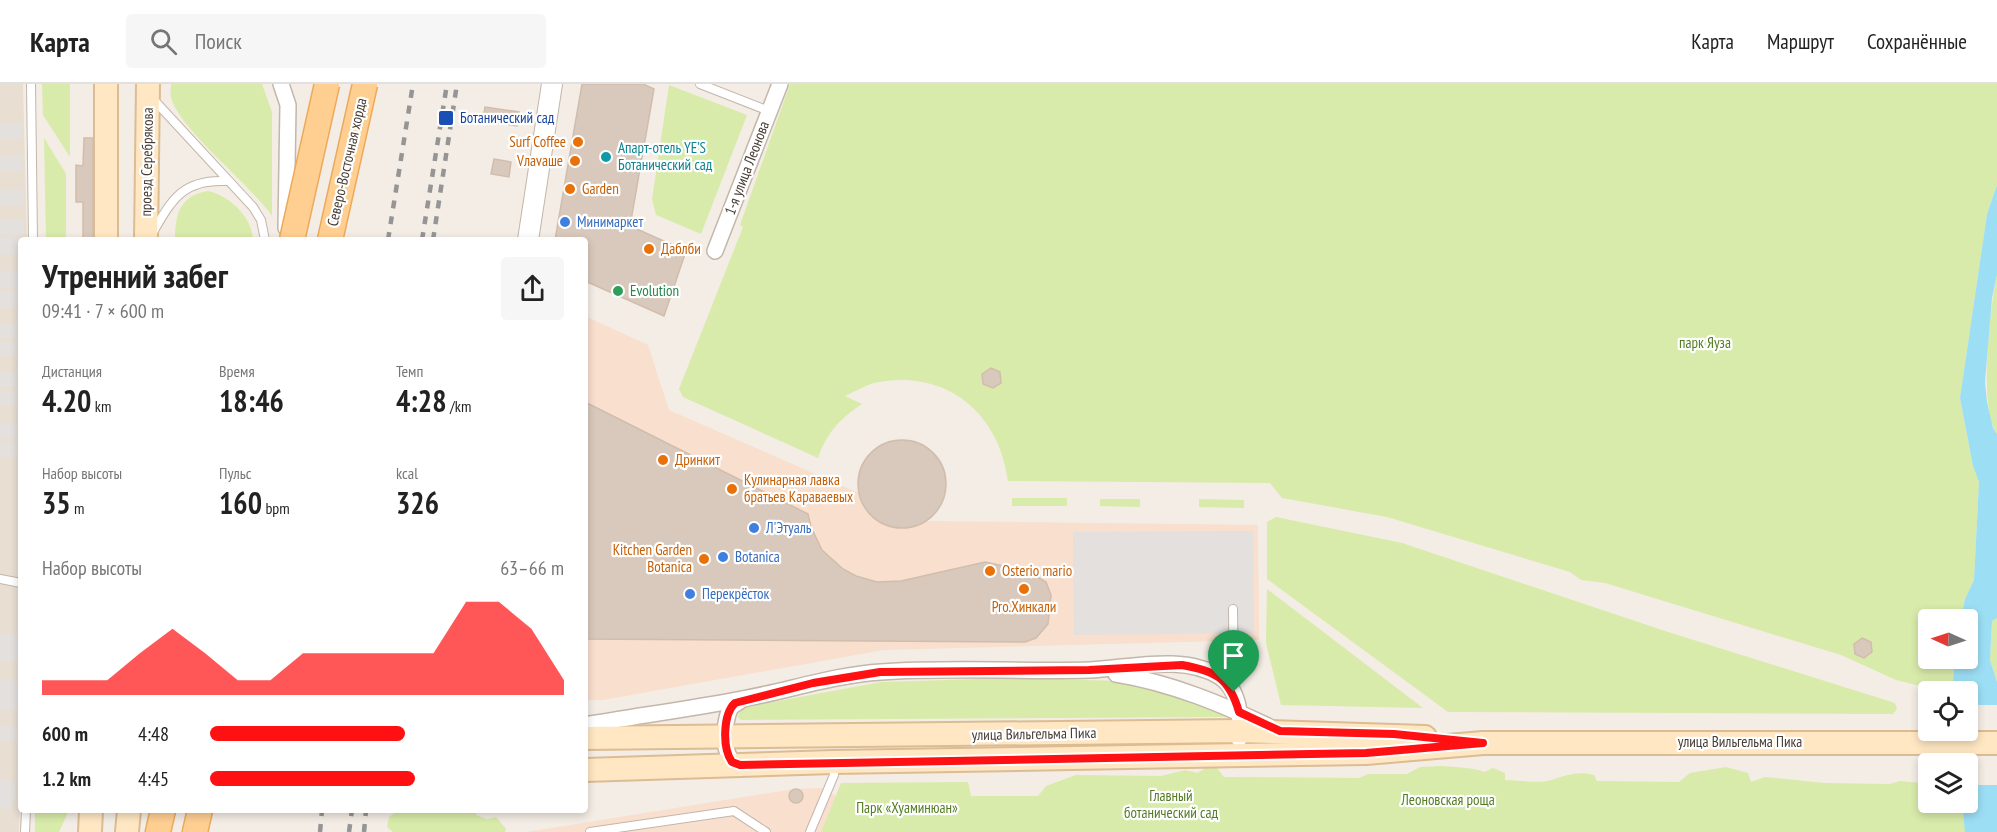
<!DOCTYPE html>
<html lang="ru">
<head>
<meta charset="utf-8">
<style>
  body { margin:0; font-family:"PT Sans Narrow",sans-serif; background:#f6f6f6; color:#222; height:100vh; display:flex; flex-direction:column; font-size:22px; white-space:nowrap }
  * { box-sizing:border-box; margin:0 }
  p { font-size:20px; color:#767676 }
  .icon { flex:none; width:33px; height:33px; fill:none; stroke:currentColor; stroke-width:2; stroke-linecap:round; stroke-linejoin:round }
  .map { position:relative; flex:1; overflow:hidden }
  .drawer { position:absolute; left:18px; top:153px; width:570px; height:576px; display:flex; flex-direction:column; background:#fff; border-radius:6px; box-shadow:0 3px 9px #0003 }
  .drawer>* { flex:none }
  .needle { width:39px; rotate:273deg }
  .tools { position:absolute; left:1918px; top:525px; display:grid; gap:12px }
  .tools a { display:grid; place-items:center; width:60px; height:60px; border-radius:6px; background:#fff; box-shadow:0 3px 9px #0003; font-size:30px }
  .pin { position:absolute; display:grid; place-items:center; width:51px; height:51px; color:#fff; margin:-62px -26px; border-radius:50% 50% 50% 0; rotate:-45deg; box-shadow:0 0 6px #0007 }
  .pin .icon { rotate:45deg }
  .round { display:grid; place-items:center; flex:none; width:63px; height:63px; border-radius:6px; background:#f6f6f6 }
  .summary { display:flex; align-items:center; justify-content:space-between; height:102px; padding:0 24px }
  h1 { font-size:33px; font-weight:800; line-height:45px }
  .stats { display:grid; grid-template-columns:repeat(3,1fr); gap:9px; height:102px; padding:6px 24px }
  .stats div { display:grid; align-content:center }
  .stats b { font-size:30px; font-weight:800 }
  .stats small { font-size:16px; font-weight:400 }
  .stats p { font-size:16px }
  .chart { height:168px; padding:12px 24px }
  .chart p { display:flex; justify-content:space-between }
  .chart svg { width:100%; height:108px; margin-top:6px; fill:#ff1012; opacity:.7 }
  ul { padding:0 24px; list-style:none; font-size:20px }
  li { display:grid; grid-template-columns:96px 72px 1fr; align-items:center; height:45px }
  li i { height:15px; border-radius:8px; background:#ff1012 }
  header { display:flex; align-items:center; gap:36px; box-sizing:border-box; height:84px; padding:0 30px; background:#fff; border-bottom:2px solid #e0e0e0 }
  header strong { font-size:28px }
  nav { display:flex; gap:33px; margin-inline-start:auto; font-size:21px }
  .search { width:420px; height:54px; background:#f6f6f6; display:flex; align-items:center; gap:15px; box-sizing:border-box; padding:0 21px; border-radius:6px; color:#767676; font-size:22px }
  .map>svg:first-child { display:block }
</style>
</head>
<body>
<header>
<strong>Карта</strong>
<div class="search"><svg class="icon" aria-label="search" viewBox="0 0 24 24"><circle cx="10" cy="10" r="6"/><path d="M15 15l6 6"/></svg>Поиск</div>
<nav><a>Карта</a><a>Маршрут</a><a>Сохранённые</a></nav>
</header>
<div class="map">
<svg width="1997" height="748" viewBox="0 0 1997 748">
  <rect width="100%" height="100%" fill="#f4ede5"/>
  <polygon fill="#e8ded2" points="0,0 23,0 27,156 21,156 21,680 19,748 0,748"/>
  <g fill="#f8dfce">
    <polygon points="585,232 648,261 669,326 859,409 871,432 894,444 910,444 927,437 1258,441 1259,556 884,566 603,616 585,616"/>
    <polygon points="821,704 836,712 821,748 527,748 794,705"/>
  </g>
  <g fill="#d8ebaa">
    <polygon points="42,0 70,0 70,73 43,31"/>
    <path d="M171 0H262L272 28V132C249 99 181 47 171 14 170 10 171 4 171 0Z"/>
    <path d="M790 0H1997V101L1987 130 1960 314 1973 382 1979 398 1974 496 1965 515 1961 535 1929 536V574L1955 575 1952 607H1940L1896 596 1841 571 1605 499 1581 496 1570 488 1387 433 1282 414 1270 399 1008 397C999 328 945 284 874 299 864 302 854 308 845 312L862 320C840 335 827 348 818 374L683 313 679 305 743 143 740 141Z"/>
    <polygon points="669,1 747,31 701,150 656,131 652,115"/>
    <polygon points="44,54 66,90 66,156 46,156"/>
    <path d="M208 107C230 112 252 133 253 156H175C175 130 180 111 208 107Z"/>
    <path d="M1997 191V350C1978 324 1990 223 1997 191Z"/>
    <rect x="1012" y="414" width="55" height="8"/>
    <polygon points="1100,415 1140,415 1140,423 1100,422"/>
    <polygon points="1199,415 1244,416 1244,424 1199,423"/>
    <polygon points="1276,433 1402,459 1665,547 1895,619 1897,625 1893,630 1448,628 1267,495 1267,438"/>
    <polygon points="1267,505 1423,624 1281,621 1266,559"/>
    <polygon points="1997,534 1997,598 1990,576 1992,537"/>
    <polygon points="1011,594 1124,597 1153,603 1226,628 1226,633 741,636 738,633 741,624 881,598"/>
    <path d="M1443 682C1453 683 1477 684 1484 688L1493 684 1505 689V696C1519 696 1539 700 1552 696 1567 691 1578 687 1594 691L1597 697 1679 698 1690 689 1726 683 1748 689 1751 698 1765 693 1824 699 1890 700 1900 697 1929 700V718H1968L1997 701V748H821L841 699 968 698 971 712H1038L1046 702 1076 691 1161 692 1185 686 1197 689 1208 683 1217 684 1224 693 1359 694 1368 690H1407L1420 683Z"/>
    <polygon points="35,726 69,726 59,748 35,748"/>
    <polygon points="399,726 475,726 476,731 487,735 496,733 506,745 505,748 393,748 387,743 389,733"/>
  </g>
  <g fill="#e4e0dd">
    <polygon points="0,40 22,40 22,55 0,56"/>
    <polygon points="22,72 23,87 0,88 0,73"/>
    <polygon points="23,105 23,121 0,122 0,106"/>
    <polygon points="0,136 24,136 24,151 0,152"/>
    <polygon points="24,153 24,156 21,156 21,170 0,171 0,154"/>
    <polygon points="21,186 21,204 0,204 0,187"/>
    <polygon points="21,206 21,223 0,224 0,207"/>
    <polygon points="0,239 21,239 21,253 0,254"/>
    <polygon points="21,257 21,272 0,272 0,258"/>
    <polygon points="21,288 21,303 0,303 0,289"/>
    <polygon points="0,307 21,307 21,321 0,322"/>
    <polygon points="21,338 21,354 0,355 0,339"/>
    <polygon points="21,358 21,372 0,373 0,359"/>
    <polygon points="1253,447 1254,549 1074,551 1073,448"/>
    <polygon points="0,549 21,550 21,578 0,578"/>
    <polygon points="0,596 21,597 20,627 0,626"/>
    <polygon points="0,642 19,643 19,657 0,656"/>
    <polygon points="0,694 17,698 11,726 0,724"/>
  </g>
  <polygon fill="#9cdff5" points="1997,101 1997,191 1992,214 1985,298 1987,318 1993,344 1997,350 1997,534 1992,537 1990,576 1997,598 1997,748 1965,748 1962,719 1968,718 1968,608 1952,608 1955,575 1968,574 1968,536 1961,535 1965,515 1974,496 1979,398 1973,382 1960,314 1987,130"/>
  <polygon fill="#f4ede5" points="1968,621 1997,621 1997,701 1968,701 1968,680 1957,680 1956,647 1968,646"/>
  <g fill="#d9c9bc" stroke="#d1bdac" stroke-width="1.5">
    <polygon points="582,0 643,0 654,5 630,142 686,167 664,232 585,197 585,156 555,156"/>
    <polygon points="485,23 519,28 517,42 483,36"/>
    <polygon points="84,54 93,54 93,156 83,156 83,118 76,118 76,81 83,82"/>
    <polygon points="494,75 511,78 509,93 491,90"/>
    <polygon points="991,284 1000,288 1001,299 993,304 983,300 982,290"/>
    <polygon points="585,318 808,430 811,443 822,466 843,485 856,492 877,498 901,497 985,478 1027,487 1046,498 1051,511 1048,540 1036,554 1025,558 585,555"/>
    <circle cx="902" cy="400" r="44"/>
    <polygon points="1862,554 1871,558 1872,568 1864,574 1855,570 1854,560"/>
    <circle cx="796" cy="712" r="7"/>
  </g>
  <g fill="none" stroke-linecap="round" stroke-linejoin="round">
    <defs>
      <g id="service">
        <polyline points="31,0 33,156"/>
        <polyline points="700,0 769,27"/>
        <polyline points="154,16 253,123 261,136 265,156"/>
        <path d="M152 150C172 115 183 95 226 97"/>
        <polyline points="0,495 21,499"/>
        <polyline points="1233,525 1234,604"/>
        <polyline points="25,748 26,726"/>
        <polyline points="590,748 734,727 766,748"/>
        <polyline points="810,748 834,691 834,680"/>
      </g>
      <g id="minor">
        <polyline points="281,0 288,21 286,144"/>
        <polyline points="715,167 780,0"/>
        <path d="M1116 590C1172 599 1224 621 1274 645"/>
        <path d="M585 641C637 632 690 625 742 615 788 607 833 591 881 588 950 583 1020 588 1090 586 1130 584 1184 570 1220 593 1239 605 1242 634 1239 655"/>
        <path d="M740 681C720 676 723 638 731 623L743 615"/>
      </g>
      <polyline id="tertiary" points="528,156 552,0"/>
      <g id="secondary">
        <polyline points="106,0 106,156"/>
        <polyline points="146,156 148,0"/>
        <polyline points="585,654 1240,647 1425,653"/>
        <polyline points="585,686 833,678 1366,669 1483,659 1997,659"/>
        <polyline points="90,748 91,726"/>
        <polyline points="127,748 129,726"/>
      </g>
      <g id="primary">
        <polyline points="158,748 163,726"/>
        <polyline points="195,748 200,726"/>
      </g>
    </defs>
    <use href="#service" stroke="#c3b6aa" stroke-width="10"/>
    <use href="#minor" stroke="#c3b6aa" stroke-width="18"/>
    <use href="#tertiary" stroke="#c3b6aa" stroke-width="22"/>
    <use href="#secondary" stroke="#dbbc93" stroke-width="26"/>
    <use href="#primary" stroke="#eca95a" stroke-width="27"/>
    <use href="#service" stroke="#fff" stroke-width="8"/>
    <use href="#minor" stroke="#fff" stroke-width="15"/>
    <use href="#tertiary" stroke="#fff" stroke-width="20"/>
    <use href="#secondary" stroke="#ffe7c3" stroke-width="22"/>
    <use href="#primary" stroke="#ffcf92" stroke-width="24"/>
    <g stroke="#959595" stroke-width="4.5" stroke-dasharray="8 8" stroke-linecap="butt">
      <polyline points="388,156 413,0"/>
      <polyline points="422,156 447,0"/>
      <polyline points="433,156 457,0"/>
      <polyline points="320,748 322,726"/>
      <polyline points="349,748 352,726"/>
      <polyline points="364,748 366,726"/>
    </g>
    <defs>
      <g id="primary-bridge">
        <polyline points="292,156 327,0"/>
        <polyline points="330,156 365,0"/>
      </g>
    </defs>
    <use href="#primary-bridge" stroke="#eca95a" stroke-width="27" stroke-linecap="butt"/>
    <use href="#primary-bridge" stroke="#ffcf92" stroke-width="24"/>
  </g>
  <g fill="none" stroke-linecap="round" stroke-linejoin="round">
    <defs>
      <path id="route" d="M1182 581C1215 587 1229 593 1239 628L1280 647 1394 650 1483 659 1366 669 740 681 732 678C722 664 723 630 735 619L813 599 880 588 1089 586Z"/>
    </defs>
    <use href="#route" stroke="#fff" stroke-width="12"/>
    <use href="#route" stroke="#ff1012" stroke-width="8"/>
  </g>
  <rect fill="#1a4fb4" stroke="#fff" stroke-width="2" x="438" y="26" width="16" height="16" rx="3"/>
  <g fill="#e8710a" stroke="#fff" stroke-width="2">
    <circle cx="578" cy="58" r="6"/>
    <circle cx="575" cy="77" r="6"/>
    <circle cx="570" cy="105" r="6"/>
    <circle cx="649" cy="165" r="6"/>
    <circle cx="663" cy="376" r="6"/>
    <circle cx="732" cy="405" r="6"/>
    <circle cx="704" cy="475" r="6"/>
    <circle cx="990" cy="487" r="6"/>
    <circle cx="1024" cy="505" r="6"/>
  </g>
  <circle fill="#0f9aa8" stroke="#fff" stroke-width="2" cx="606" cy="73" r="6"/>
  <g fill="#3f7fe0" stroke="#fff" stroke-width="2">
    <circle cx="565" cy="138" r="6"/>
    <circle cx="754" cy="444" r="6"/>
    <circle cx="723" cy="473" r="6"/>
    <circle cx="690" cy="510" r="6"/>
  </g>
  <circle fill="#2e9e5b" stroke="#fff" stroke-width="2" cx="618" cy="207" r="6"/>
  <g text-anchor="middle" stroke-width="4.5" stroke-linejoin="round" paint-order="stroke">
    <g font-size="15" fill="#164399" stroke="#fff" text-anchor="start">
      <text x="460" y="39">Ботанический сад</text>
    </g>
    <g font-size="15" fill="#c56008" stroke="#fff" text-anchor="start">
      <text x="566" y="63" text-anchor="end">Surf Coffee</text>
      <text x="563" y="82" text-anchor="end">Vлаvаше</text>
      <text x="582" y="110">Garden</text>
      <text x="661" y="170">Даблби</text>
      <text x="675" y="381">Дринкит</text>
      <text x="744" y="401">Кулинарная лавка<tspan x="744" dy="17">братьев Караваевых</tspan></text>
      <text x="692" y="471" text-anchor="end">Kitchen Garden<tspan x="692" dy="17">Botanica</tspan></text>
      <text x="1002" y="492">Osterio mario</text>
      <text x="1024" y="528" text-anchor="middle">Pro.Хинкали</text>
    </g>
    <g font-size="15" fill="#0d838f" stroke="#fff" text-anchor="start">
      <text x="618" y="69">Апарт-отель YE’S<tspan x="618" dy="17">Ботанический сад</tspan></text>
    </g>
    <g font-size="15" fill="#473c34" stroke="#fff">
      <text transform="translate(147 78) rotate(-89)" y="5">проезд Серебрякова</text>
      <text transform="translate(347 78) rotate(-77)" y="5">Северо-Восточная хорда</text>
      <text transform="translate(747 84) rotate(-69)" y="5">1-я улица Леонова</text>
      <text transform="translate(1034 650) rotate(-1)" y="5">улица Вильгельма Пика</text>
      <text x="1740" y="663">улица Вильгельма Пика</text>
    </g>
    <g font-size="15" fill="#366cbe" stroke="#fff" text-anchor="start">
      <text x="577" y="143">Минимаркет</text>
      <text x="766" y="449">Л'Этуаль</text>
      <text x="735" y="478">Botanica</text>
      <text x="702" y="515">Перекрёсток</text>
    </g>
    <g font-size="15" fill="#27864d" stroke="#fff" text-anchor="start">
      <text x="630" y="212">Evolution</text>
    </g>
    <g font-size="15" fill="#537d23" stroke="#fff">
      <text x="1705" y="264">парк Яуза</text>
      <text x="1171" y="717">Главный<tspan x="1171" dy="17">ботанический сад</tspan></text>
      <text x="1448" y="721">Леоновская роща</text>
      <text x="907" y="729">Парк «Хуаминюан»</text>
    </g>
  </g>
</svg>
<div class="tools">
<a><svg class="needle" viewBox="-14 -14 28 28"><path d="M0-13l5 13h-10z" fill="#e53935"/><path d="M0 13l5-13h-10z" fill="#767676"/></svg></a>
<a><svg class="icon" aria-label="locate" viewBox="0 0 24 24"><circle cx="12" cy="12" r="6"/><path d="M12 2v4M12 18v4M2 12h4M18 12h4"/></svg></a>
<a><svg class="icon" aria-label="layers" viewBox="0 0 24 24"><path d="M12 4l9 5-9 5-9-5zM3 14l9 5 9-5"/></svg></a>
</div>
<div class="pin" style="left:1234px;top:608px;background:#1e9e55"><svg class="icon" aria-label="arrive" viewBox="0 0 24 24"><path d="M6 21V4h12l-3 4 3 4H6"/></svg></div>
<section class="drawer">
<div class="summary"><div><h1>Утренний забег</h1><p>09:41 · 7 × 600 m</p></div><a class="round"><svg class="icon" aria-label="share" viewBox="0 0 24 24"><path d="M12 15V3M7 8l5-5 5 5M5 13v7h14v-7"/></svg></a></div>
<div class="stats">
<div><p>Дистанция</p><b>4.20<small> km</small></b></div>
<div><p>Время</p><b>18:46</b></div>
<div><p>Темп</p><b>4:28<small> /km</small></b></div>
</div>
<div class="stats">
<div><p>Набор высоты</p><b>35<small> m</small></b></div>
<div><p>Пульс</p><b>160<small> bpm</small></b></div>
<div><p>kcal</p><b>326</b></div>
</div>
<div class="chart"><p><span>Набор высоты</span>63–66 m</p>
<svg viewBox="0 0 160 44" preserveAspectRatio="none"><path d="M0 44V38L10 38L20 38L30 27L40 17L50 27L60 38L70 38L80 27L90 27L100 27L110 27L120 27L130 6L140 6L150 17L160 38V44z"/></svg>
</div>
<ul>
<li><b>600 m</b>4:48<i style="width:55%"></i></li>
<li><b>1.2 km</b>4:45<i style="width:58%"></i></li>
</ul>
</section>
</div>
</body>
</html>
